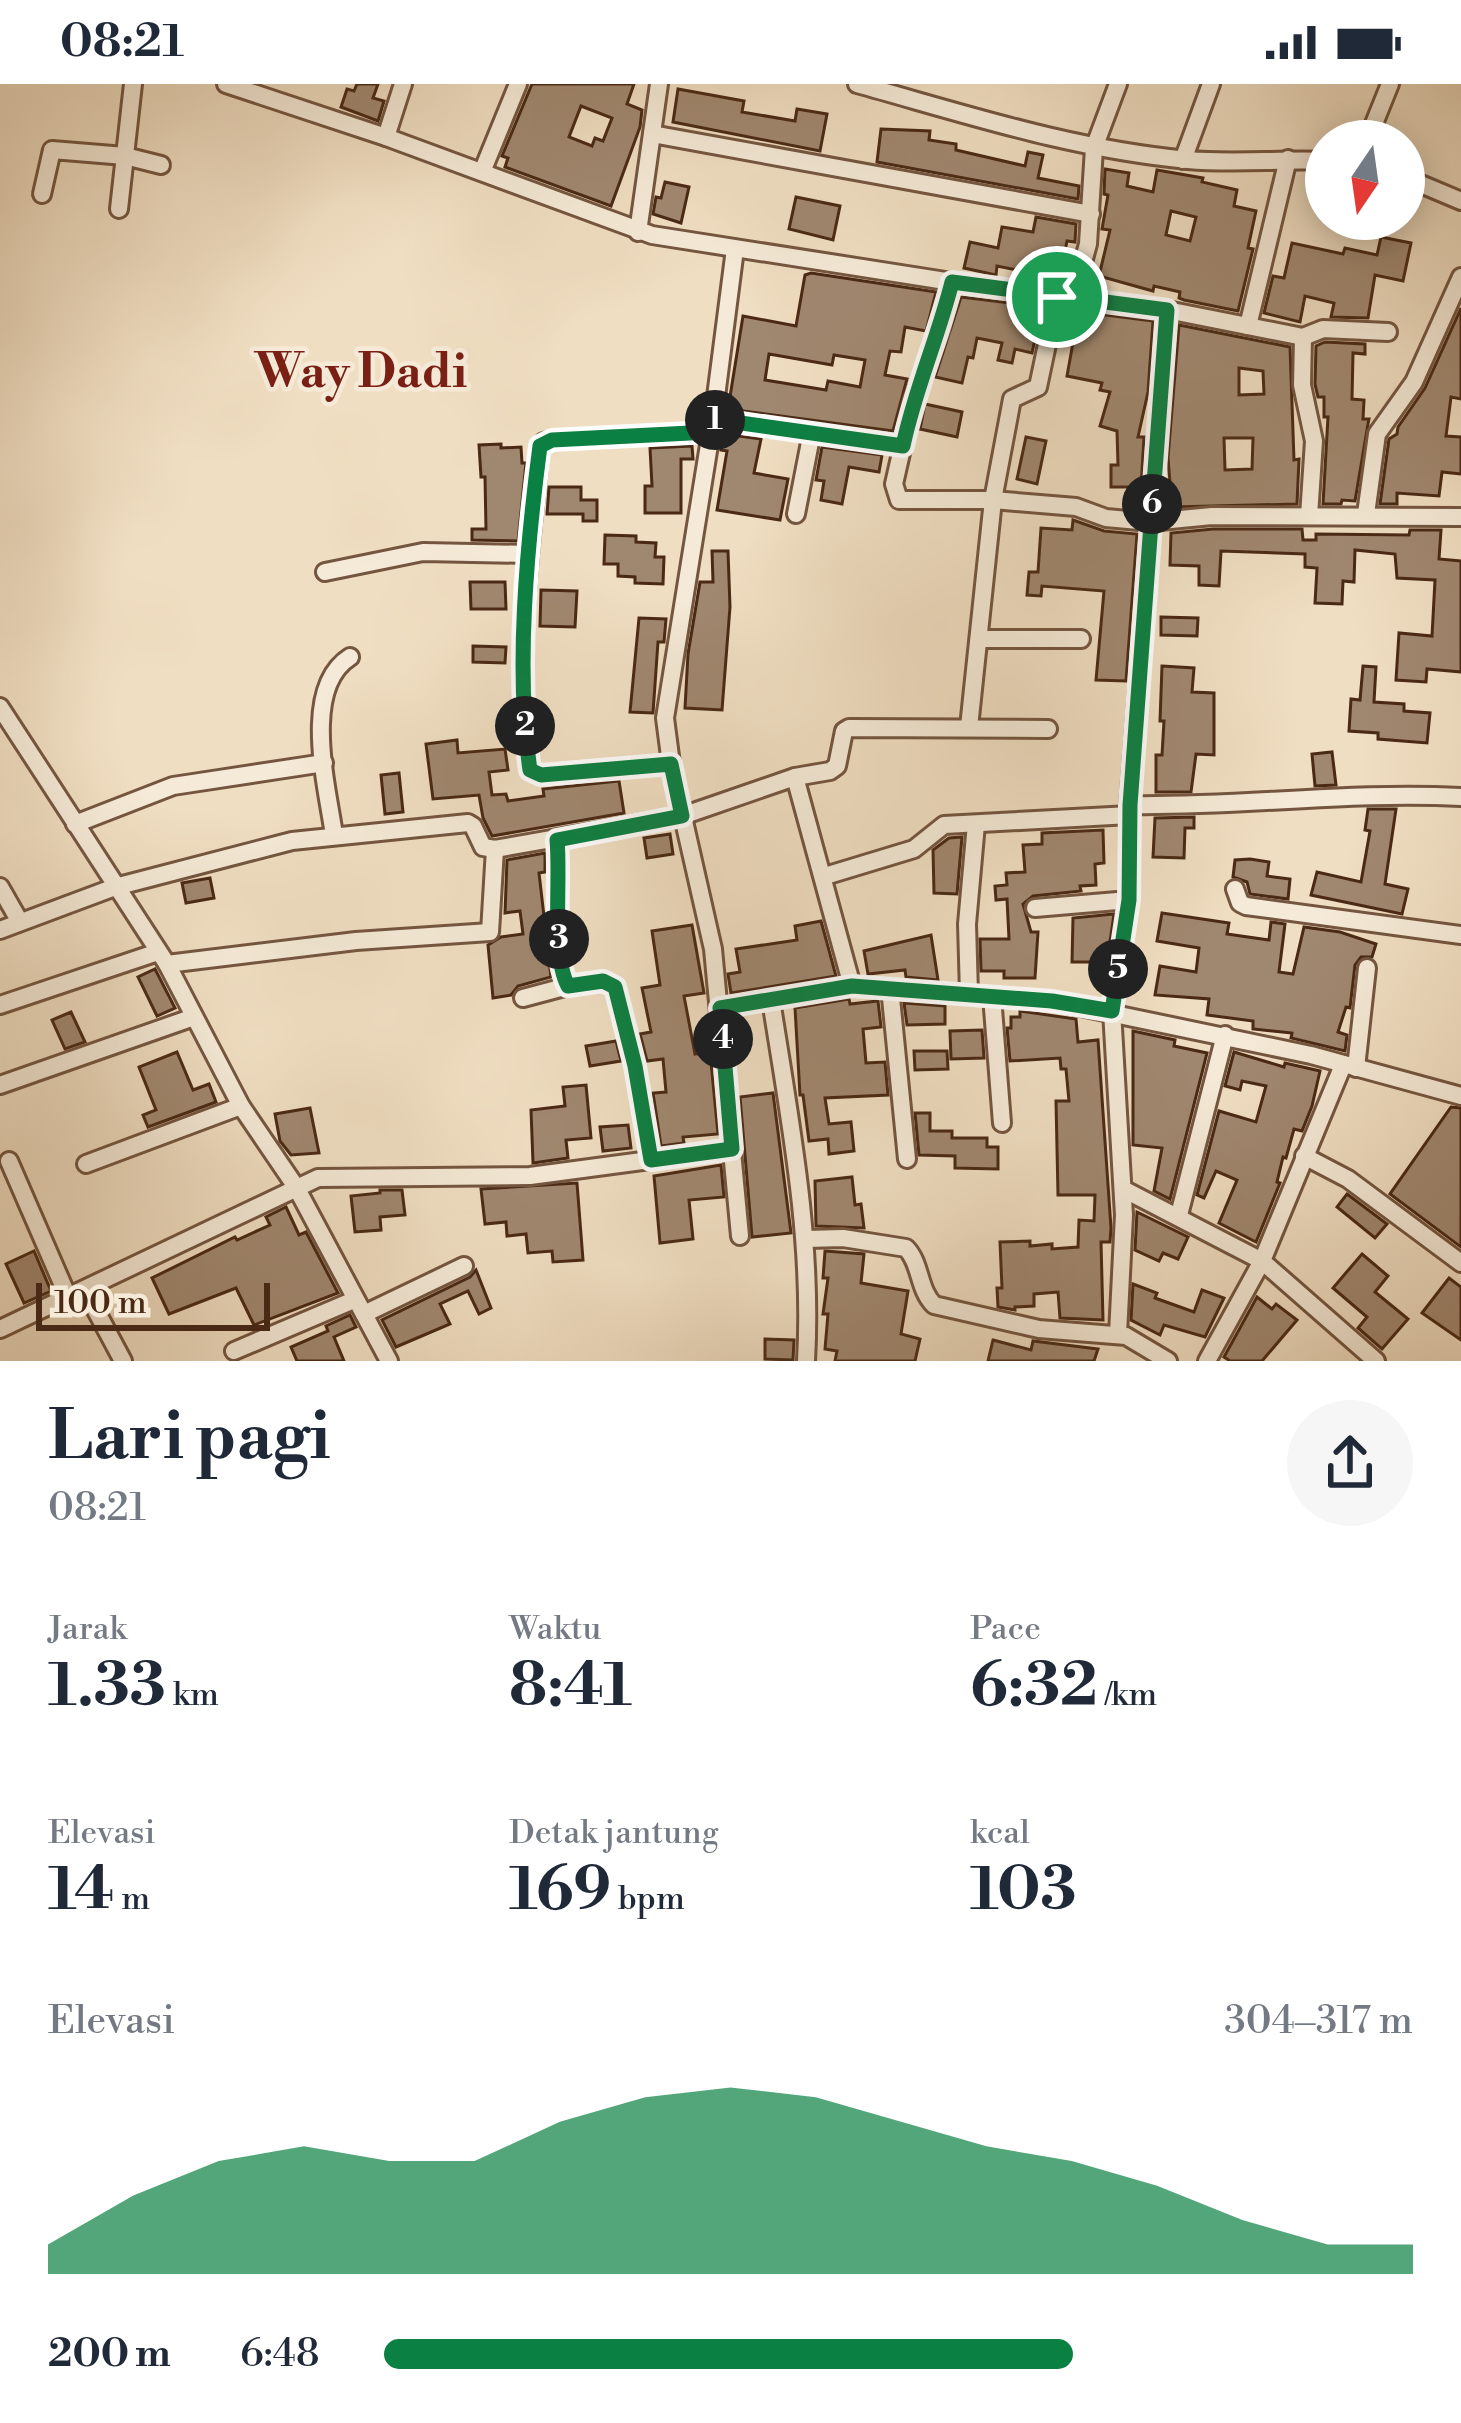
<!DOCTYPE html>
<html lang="id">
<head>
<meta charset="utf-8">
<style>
  body { margin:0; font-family:"Libre Bodoni",serif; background:#f6f6f7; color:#1f2937; height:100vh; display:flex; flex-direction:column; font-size:45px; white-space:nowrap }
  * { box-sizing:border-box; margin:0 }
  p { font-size:39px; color:#747a83 }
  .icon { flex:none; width:66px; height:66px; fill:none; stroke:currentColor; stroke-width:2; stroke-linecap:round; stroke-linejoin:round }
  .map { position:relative; height:1277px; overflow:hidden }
  .details { display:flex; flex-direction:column; background:#fff; flex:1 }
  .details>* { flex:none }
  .needle { width:78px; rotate:193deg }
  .tools { position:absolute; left:1305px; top:36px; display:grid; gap:24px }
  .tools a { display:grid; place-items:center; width:120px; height:120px; border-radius:50%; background:#fff; box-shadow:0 6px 30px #0003; font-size:60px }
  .scale { position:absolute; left:36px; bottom:30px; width:234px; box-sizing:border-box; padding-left:12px; border:6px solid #4a2915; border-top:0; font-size:33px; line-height:42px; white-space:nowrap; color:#4a2915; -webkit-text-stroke:9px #f5ead7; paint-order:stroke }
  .pin { position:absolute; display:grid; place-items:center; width:102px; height:102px; color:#fff; margin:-51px; border:6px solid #fff; border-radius:50%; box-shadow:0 3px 12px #0007 }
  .km { position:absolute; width:60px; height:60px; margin:-30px; border-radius:50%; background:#222; color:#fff; font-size:33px; line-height:60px; text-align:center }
  .round { display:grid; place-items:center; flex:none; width:126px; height:126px; border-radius:63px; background:#f6f6f7 }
  .head { display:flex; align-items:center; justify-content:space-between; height:204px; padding:0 48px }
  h1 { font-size:66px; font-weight:700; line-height:90px }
  .stats { display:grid; grid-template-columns:repeat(3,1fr); gap:18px; height:204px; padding:12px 48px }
  .stats div { display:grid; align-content:center }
  .stats b { font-size:60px; font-weight:700 }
  .stats small { font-size:33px; font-weight:400 }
  .stats p { font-size:33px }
  .chart { height:336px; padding:24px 48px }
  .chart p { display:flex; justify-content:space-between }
  .chart svg { width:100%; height:216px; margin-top:12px; fill:#0b8043; opacity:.7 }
  ul { padding:0 48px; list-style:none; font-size:39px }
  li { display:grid; grid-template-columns:192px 144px 1fr; align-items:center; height:90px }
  li i { height:30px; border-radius:15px; background:#0b8043 }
  .status { display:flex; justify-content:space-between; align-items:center; height:84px; padding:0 60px; background:#fff; direction:ltr }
  .status svg { height:33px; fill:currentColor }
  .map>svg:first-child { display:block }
</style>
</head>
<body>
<div class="status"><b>08:21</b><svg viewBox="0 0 49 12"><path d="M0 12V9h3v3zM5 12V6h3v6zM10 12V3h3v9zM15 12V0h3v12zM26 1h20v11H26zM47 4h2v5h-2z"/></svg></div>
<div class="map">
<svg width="1461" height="1277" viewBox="0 0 1461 1277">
  <rect width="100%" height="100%" fill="#f0dec2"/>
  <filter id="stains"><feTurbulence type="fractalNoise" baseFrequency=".00167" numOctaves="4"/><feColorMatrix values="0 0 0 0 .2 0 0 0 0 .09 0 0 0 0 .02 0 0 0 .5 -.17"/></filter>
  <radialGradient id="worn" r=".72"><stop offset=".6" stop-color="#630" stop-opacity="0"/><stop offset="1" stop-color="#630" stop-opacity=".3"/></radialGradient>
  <g fill="#a0876f" stroke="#4a2915" stroke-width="3" fill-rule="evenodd">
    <polygon points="357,0 378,0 373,14 384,17 378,37 341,23 347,5 354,7"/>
    <path d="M532 0H634L627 20 642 26 640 43 611 122 505 83 508 74 502 72ZM581 22 612 34 603 57 595 54 592 62 569 53Z"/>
    <polygon points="678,5 744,17 742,28 795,37 797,25 827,30 820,67 673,38"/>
    <polygon points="881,45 930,47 929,56 956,60 956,66 1025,82 1028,68 1043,71 1038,94 1079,102 1078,115 877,78"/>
    <path d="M1105 85 1129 89 1127 102 1153 108 1157 86 1203 94 1202 98 1237 106 1234 122 1256 127 1248 164 1253 165 1238 227 1184 216 1179 214 1180 208 1154 202 1153 207 1099 192 1110 146 1102 145 1108 111 1104 110ZM1171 127 1196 133 1190 157 1166 151Z"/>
    <polygon points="665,98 689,103 681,139 653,130 656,113 661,114"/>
    <polygon points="796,113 840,122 833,156 789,145"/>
    <polygon points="1036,133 1076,140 1075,158 1067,157 1060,192 1043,189 1041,197 1021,194 1022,187 997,182 996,191 964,184 970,158 998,164 1002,143 1033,148"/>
    <polygon points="1381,153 1411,159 1403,197 1375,191 1368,234 1331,233 1334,219 1305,212 1300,238 1264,229 1273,192 1284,194 1292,159 1343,170 1345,164 1377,171"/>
    <path d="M811 189 936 208 926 247 905 243 901 268 890 267 885 291 907 295 893 347 728 325 743 232 796 242 805 191ZM769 270 832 281 834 271 865 276 860 303 828 297 826 306 765 296Z"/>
    <polygon points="961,213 1042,223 1032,269 1015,265 1012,279 998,276 1002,259 977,254 973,274 968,273 962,299 935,293"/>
    <polygon points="1461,224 1461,315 1451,313 1446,352 1461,353 1461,390 1442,388 1439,412 1397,409 1397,420 1380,420 1389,355 1397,350 1398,343 1425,304"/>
    <polygon points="1067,227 1068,239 1087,243 1090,229 1153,237 1148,308 1138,353 1144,353 1141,403 1111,403 1111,381 1118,381 1117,347 1100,342 1110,308 1100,306 1102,299 1067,292 1074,253 1062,251"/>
    <path d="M1179 241 1290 263 1294 376 1299 375 1297 420 1172 423 1168 374ZM1239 284 1263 287 1264 310 1239 311ZM1224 354H1253L1252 385 1225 386Z"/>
    <polygon points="1325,258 1365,260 1365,270 1353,269 1352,315 1364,316 1363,335 1369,335 1368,340 1355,417 1342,416 1341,420 1323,420 1328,333 1324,333 1324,313 1318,313 1315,300 1316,262"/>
    <polygon points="925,320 962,328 957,353 920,345"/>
    <polygon points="724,350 761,355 754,389 788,395 780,436 717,426 727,367 721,366"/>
    <polygon points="1026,353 1046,357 1037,400 1017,395"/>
    <polygon points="501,360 501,364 521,363 522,379 526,379 518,457 472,456 472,445 486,445 485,393 481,393 479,361"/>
    <polygon points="692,362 693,375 681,375 681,429 645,429 645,402 652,402 650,364"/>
    <polygon points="822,363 882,371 879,388 849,383 842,420 821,416 824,397 816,396"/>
    <polygon points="549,403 581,403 581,416 597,416 597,437 583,437 583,430 547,430"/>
    <polygon points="1073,436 1104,447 1137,450 1126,597 1096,596 1104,507 1042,502 1041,512 1027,511 1029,488 1038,488 1041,444 1072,446"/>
    <polygon points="1213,445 1302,445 1303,456 1316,456 1316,450 1409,451 1410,446 1441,446 1439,475 1461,477 1461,588 1427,585 1426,598 1396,596 1399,549 1432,552 1435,496 1397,494 1395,470 1355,466 1354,498 1343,497 1342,520 1315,519 1317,484 1305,483 1305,470 1221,467 1219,502 1199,501 1199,482 1170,481 1171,449"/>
    <polygon points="605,451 636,452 636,458 656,459 655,473 664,473 663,500 635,499 635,493 618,492 618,480 604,480"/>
    <polygon points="712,467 728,467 730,523 722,626 685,624 688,570 700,498 713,498"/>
    <polygon points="470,498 505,498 506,525 471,525"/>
    <polygon points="541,506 577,507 575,543 540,542"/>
    <polygon points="1161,533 1198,534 1197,552 1161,551"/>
    <polygon points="639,534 666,535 664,558 658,558 653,629 630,628"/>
    <polygon points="473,562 506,563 505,579 473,578"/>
    <polygon points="1162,582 1194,584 1192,608 1214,609 1214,671 1196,670 1191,708 1156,708 1156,671 1162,671 1164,637 1160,637"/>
    <polygon points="1363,582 1376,583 1374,618 1404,620 1404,627 1430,629 1427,659 1378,655 1378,649 1349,647 1351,615 1360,616"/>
    <polygon points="457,656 458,669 505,665 508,686 489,688 492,711 506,710 508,717 544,712 543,705 619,697 624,729 492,752 483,734 479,711 433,715 426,660"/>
    <polygon points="1332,668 1336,701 1315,702 1312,670"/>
    <polygon points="399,689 403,728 385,730 381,691"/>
    <polygon points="1368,725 1396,725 1385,800 1408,805 1402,830 1311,811 1317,788 1361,798 1370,747 1365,746"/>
    <polygon points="1194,733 1194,744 1185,744 1184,774 1153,773 1155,734"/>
    <polygon points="1103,746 1104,779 1095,780 1096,801 1080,802 1081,807 1033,812 1023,820 1031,848 1038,848 1035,894 1004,894 1004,887 981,887 980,855 1009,855 1007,815 996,816 995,802 1007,801 1006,789 1025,788 1023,761 1042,760 1042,749"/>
    <polygon points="670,750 673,770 647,774 644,754"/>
    <polygon points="962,753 957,810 934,809 933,766 949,754"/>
    <polygon points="545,769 545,788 539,789 551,893 518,902 511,911 493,914 488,861 501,853 523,850 520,827 505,829 507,776"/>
    <polygon points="1250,775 1269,778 1267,792 1290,795 1288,815 1250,810 1247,798 1233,793 1235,776"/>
    <polygon points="210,794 214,814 186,819 182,799"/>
    <polygon points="1162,829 1229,839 1227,850 1269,856 1271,838 1285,840 1279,888 1293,890 1304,843 1340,848 1376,860 1372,873 1361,873 1355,881 1350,924 1346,923 1338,948 1347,951 1345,967 1291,954 1292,949 1253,945 1253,937 1207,931 1209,915 1155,911 1160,882 1196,888 1199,864 1157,857"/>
    <polygon points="1114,830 1107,878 1072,878 1073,834"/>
    <polygon points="821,837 836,892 731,909 728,890 740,888 736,865 797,856 795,842"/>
    <polygon points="692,841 704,909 684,912 695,970 710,968 718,1050 683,1053 684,1059 661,1062 653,1009 666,1008 663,975 647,977 640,950 651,948 642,904 660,901 652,847"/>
    <polygon points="931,851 938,896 906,893 905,886 868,890 864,867"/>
    <polygon points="155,885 175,924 157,932 138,893"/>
    <polygon points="849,915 850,920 878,917 881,943 863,945 866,979 885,978 888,1011 825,1014 829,1040 851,1038 854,1067 829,1070 828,1055 809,1057 803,1011 800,1011 795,924"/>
    <polygon points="904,919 945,922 945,940 907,941"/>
    <polygon points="1020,927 1076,935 1078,958 1098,956 1111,1144 1110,1158 1101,1158 1103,1236 1060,1234 1058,1208 1034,1210 1034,1222 1015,1223 1015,1226 998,1223 997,1204 1002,1204 1000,1158 1030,1157 1030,1162 1052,1160 1052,1165 1078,1163 1079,1136 1094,1137 1095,1111 1058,1111 1056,1017 1069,1017 1066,985 1061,985 1060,974 1010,977 1007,944 1011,944 1011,933 1020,933"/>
    <polygon points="71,928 85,958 65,965 52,936"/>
    <polygon points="982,946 984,974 951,975 950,947"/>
    <polygon points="1133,947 1175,956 1174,962 1207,969 1170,1115 1154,1107 1162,1064 1133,1061"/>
    <polygon points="616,957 621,977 590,982 586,962"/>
    <polygon points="914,967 947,967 948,985 915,986"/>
    <polygon points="177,968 193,1006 209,1000 216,1018 148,1043 143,1031 156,1026 139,983"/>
    <polygon points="1234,968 1284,983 1285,979 1320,987 1312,1022 1302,1047 1294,1045 1286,1074 1283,1073 1277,1098 1280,1099 1256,1158 1219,1139 1237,1096 1216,1087 1204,1114 1197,1111 1219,1027 1256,1038 1266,1002 1242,997 1240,1006 1225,1002"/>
    <polygon points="586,1001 591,1054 566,1056 568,1074 533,1079 531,1026 565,1022 563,1003"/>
    <polygon points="773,1009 791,1149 752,1153 740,1013"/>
    <polygon points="1451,1023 1461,1024 1461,1163 1390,1110"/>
    <polygon points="310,1024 319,1069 291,1071 280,1057 275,1030"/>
    <polygon points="915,1029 930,1029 930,1047 952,1047 952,1054 987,1054 987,1063 998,1063 998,1085 955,1084 955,1072 919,1071"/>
    <polygon points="628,1041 631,1064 603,1067 600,1043"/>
    <polygon points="721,1081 724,1113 689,1116 693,1155 660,1159 654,1092"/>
    <polygon points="852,1093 855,1121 861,1120 864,1144 816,1142 815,1097"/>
    <polygon points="577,1099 583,1176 553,1178 552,1167 528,1169 526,1150 507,1152 506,1138 485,1140 481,1105"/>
    <polygon points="380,1106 402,1106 405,1131 380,1133 381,1146 355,1148 351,1112 380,1109"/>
    <polygon points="1347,1110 1387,1140 1375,1154 1337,1123"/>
    <polygon points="286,1123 299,1151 306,1148 338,1209 254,1241 236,1204 169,1230 152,1194 235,1153 237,1156 270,1141 266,1133"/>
    <polygon points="1137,1128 1188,1153 1178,1175 1163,1169 1159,1177 1135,1166"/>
    <polygon points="34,1167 51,1207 24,1219 6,1180"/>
    <polygon points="825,1167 864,1170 861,1199 908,1207 901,1250 920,1255 915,1277 835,1277 837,1267 825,1265 828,1230 823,1230 828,1194 823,1194"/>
    <polygon points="1362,1170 1388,1192 1375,1208 1408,1235 1382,1265 1358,1244 1367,1233 1333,1204"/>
    <polygon points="476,1186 491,1224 479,1230 468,1207 440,1220 450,1240 396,1263 382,1236 470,1193"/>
    <polygon points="1449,1194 1461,1203 1461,1256 1422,1229"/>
    <polygon points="1133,1200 1157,1209 1155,1214 1194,1228 1202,1206 1224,1214 1205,1253 1164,1241 1160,1251 1131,1236"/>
    <polygon points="1257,1213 1272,1225 1276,1220 1297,1236 1262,1277 1230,1277 1224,1273"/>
    <polygon points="350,1231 356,1243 334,1253 344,1277 297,1277 291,1263 328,1247 326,1242"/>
    <polygon points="765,1255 794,1256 793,1276 765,1275"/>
    <polygon points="993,1256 1031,1266 1033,1257 1098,1265 1094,1277 988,1277"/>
  </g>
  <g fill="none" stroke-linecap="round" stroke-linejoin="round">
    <defs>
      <g id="street">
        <polyline points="226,0 386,53 652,151 952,198 1167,226 1303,253"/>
        <path d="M857 0C969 31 1071 65 1188 76 1234 80 1280 75 1326 77"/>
        <polyline points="652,50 1091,130"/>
        <polyline points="386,53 403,0"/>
        <polyline points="1367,57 1390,0"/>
        <polyline points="1183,76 1211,0"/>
        <polyline points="482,88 518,0"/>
        <polyline points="1404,93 1461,117"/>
        <polyline points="42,110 52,66 125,72 161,81"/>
        <polyline points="119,125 133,0"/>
        <polyline points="638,148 659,0"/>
        <polyline points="735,165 713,336 665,634 671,680 713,865 740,1152"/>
        <polyline points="952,198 940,246 913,316 894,400 899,416 993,416 1076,423 1106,434 1150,438 1212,432 1461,433"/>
        <polyline points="1073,215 1088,160 1094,64 1118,0"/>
        <polyline points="1248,242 1288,75"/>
        <polyline points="1303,253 1302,301 1314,357 1309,432"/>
        <polyline points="1303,253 1323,245 1388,248"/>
        <polyline points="713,336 903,361"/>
        <polyline points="796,430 812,348"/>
        <polyline points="1366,430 1377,350 1414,298 1461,193"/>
        <polyline points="325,488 423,468 528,470"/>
        <polyline points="979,555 1081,555"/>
        <polyline points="0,623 167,880 241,1022 296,1103 389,1277"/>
        <polyline points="969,643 993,416 1012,315 1038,303 1057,213"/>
        <path d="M671 680 541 691 530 686C514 584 529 467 540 365L544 358 552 356 710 348"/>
        <polyline points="795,693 852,902"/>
        <path d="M1129 721C1240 723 1350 707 1461 713"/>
        <polyline points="75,740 173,702 324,679"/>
        <path d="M334 751C327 702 301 604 350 573"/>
        <path d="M557 756C561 798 551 869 568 902L603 897 615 903 635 982 651 1076"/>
        <polyline points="825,792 914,765 944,741 1130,731"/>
        <polyline points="0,803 20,838"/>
        <polyline points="1235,805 1240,819 1246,822 1461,851"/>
        <polyline points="1035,824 1129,816"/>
        <polyline points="0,846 115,803 292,757 468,739 473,742 483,763 495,765 682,732 795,693 830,687 837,682 844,647 849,644 1048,645"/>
        <polyline points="167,880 356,857 490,848 495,765"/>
        <polyline points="890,904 907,1075"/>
        <polyline points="969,910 967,840 976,740"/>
        <polyline points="992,912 1002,1039"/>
        <polyline points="523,914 568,902"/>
        <path d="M771 916C790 1037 813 1155 806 1277"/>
        <polyline points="0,921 158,868"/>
        <polyline points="720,924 852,902 1052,917 1311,971 1461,1012"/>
        <polyline points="1356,984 1367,884"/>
        <polyline points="0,1001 194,933"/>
        <polyline points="1304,1072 1348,1095 1461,1179"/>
        <polyline points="9,1077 68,1213"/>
        <polyline points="86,1080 241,1022"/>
        <polyline points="1123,1105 1262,1177 1376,1277"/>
        <polyline points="1179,1131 1225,951"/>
        <path d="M806 1155 843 1154 906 1164C921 1179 918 1205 934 1221L1039 1245 1126 1252 1168 1277"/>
        <polyline points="85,1206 123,1277"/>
        <polyline points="364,1230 464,1182"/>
        <polyline points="0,1245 318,1094 530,1092 732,1065"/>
        <polyline points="1118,1250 1124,1131 1112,927 1129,816 1129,721 1167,226"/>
        <polyline points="234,1267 354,1216"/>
        <polyline points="1207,1277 1262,1177 1343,981"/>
      </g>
    </defs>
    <use href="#street" stroke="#745640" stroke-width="22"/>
    <use href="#street" stroke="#f5ead7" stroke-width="16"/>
  </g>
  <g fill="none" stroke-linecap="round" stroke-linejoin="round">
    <defs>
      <path id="route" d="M952 198 1167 226 1130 721 1129 816 1112 927 1052 917 852 902 720 924 732 1065 651 1076 635 982 615 903 603 897 568 902C551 870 561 797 557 756L682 732 671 680 541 691 530 686C515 586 527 461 540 362L552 356 710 348 713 335 903 362C915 305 938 254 952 198Z"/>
    </defs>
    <use href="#route" stroke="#fff" stroke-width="24"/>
    <use href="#route" stroke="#0b8043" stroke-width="15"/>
  </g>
  <g text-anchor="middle" stroke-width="9" stroke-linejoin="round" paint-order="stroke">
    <g font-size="48" font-weight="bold" fill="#7a1f14" stroke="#f5ead7">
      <text x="361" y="303">Way Dadi</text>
    </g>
  </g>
  <rect width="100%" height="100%" filter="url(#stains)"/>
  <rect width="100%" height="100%" fill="url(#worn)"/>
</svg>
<div class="tools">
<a><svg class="needle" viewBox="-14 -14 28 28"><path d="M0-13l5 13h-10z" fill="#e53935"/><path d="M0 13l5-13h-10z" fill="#747a83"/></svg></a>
</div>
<div class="scale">100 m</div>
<div class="pin" style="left:1057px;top:213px;background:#1e9e55"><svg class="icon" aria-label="arrive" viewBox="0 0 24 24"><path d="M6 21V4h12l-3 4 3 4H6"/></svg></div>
<b class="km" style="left:715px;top:336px">1</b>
<b class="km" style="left:525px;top:642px">2</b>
<b class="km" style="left:559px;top:855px">3</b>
<b class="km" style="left:723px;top:955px">4</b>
<b class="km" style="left:1118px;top:885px">5</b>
<b class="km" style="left:1152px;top:420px">6</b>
</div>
<section class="details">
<div class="head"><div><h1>Lari pagi</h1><p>08:21</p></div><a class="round"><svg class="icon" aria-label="share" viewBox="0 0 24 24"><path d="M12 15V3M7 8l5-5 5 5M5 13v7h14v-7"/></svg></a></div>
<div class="stats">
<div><p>Jarak</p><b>1.33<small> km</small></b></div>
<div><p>Waktu</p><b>8:41</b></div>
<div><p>Pace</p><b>6:32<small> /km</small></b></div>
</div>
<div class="stats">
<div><p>Elevasi</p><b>14<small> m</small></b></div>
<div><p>Detak jantung</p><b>169<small> bpm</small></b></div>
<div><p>kcal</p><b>103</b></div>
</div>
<div class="chart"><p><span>Elevasi</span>304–317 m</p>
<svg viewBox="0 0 160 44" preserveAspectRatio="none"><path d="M0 44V38L10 28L20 21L30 18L40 21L50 21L60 13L70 8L80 6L90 8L100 13L110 18L120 21L130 26L140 33L150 38L160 38V44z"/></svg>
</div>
<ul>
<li><b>200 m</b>6:48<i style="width:67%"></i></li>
</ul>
</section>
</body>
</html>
